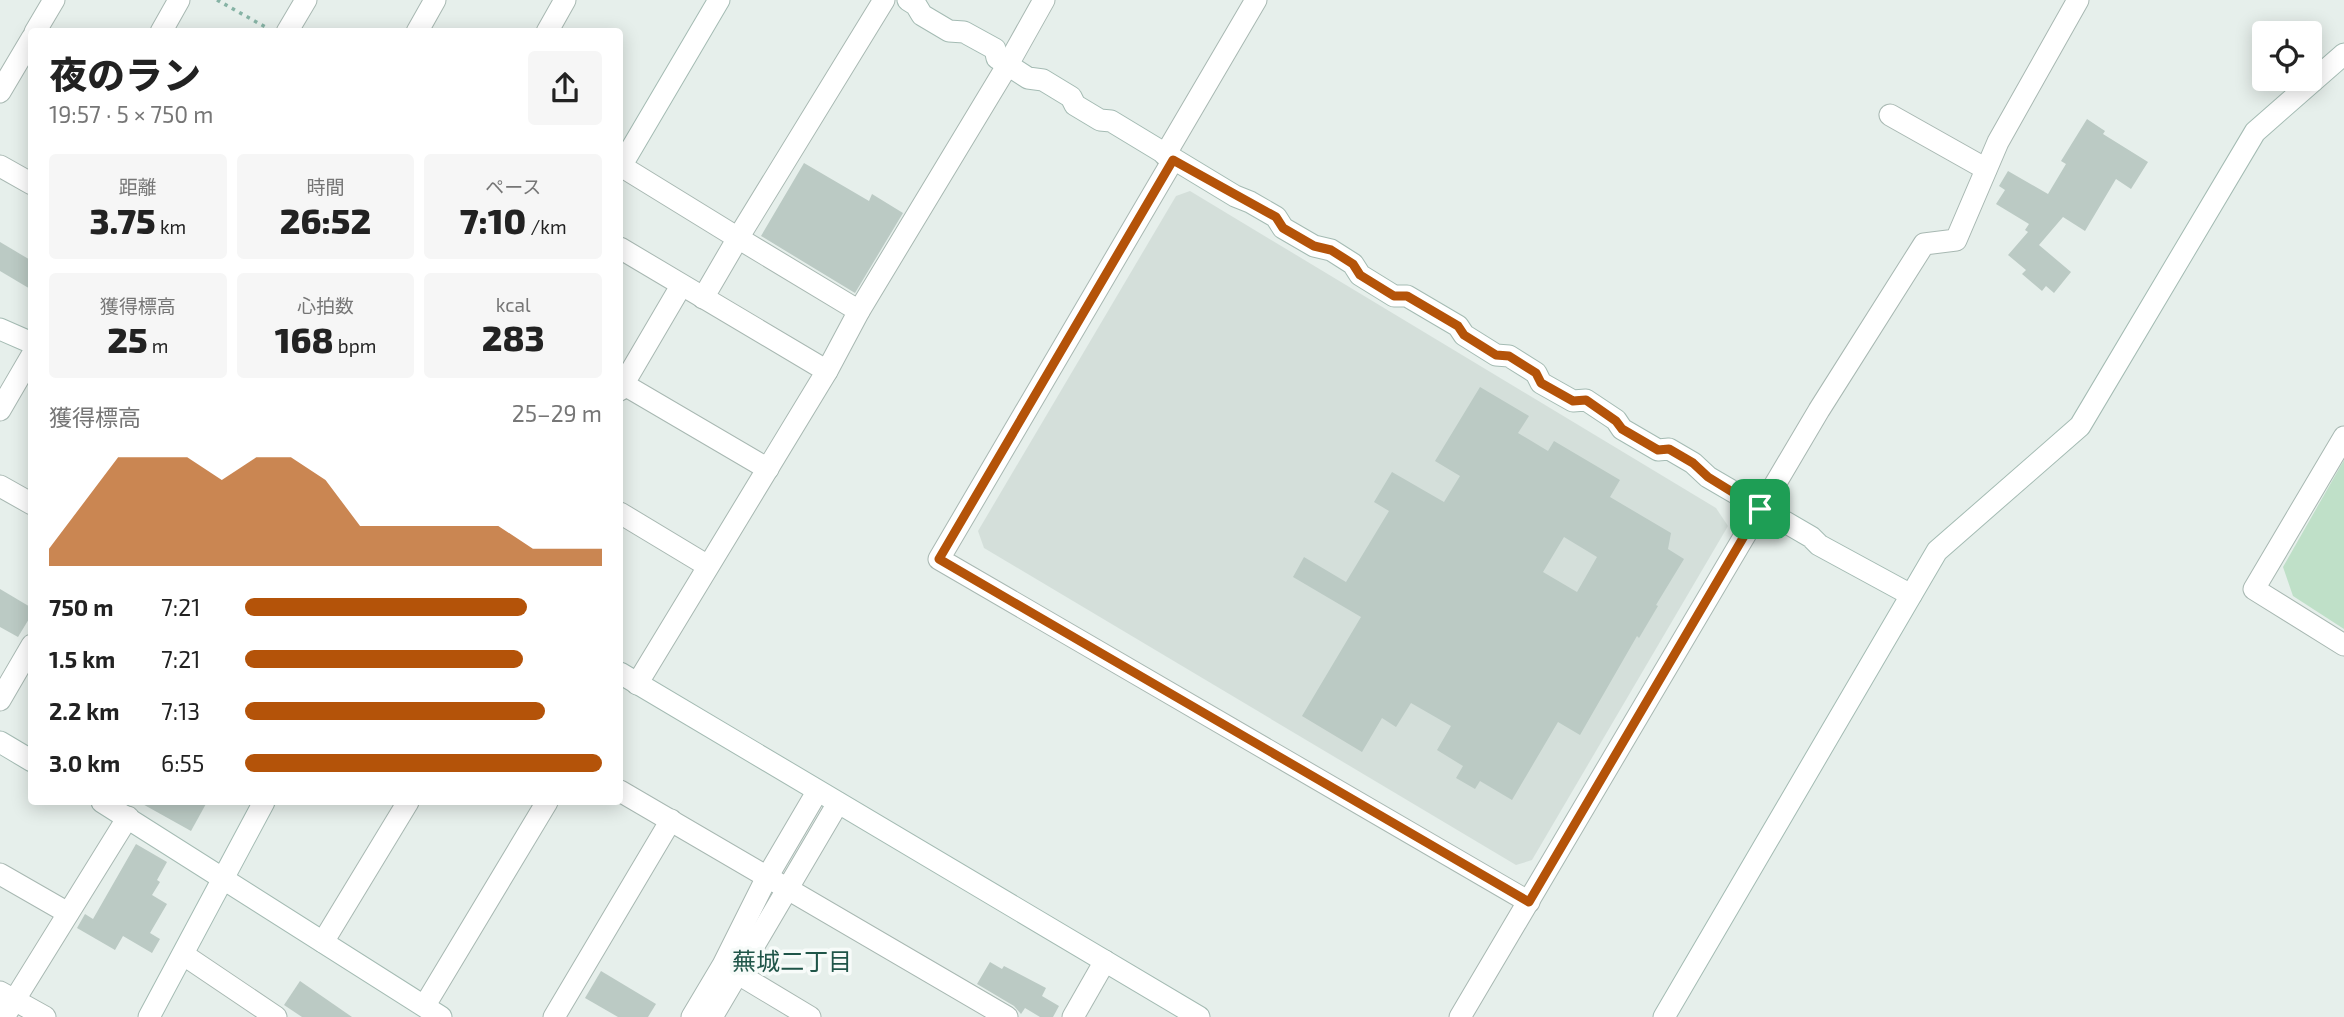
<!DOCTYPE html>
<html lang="ja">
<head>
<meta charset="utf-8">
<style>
  body { margin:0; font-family:"Exo 2","Noto Sans JP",sans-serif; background:#f6f6f6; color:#222; height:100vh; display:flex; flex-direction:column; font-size:26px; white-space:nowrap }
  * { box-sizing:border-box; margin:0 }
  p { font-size:23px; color:#767676 }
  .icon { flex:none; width:38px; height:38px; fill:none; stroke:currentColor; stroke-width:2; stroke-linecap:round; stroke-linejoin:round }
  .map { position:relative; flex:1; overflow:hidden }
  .details { position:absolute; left:28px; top:28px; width:595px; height:777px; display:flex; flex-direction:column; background:#fff; border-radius:7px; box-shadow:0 4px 18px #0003 }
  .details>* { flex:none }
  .controls { position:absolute; left:2252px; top:21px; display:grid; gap:14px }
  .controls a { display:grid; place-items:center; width:70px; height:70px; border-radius:7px; background:#fff; box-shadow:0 4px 18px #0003; font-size:35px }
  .pin { position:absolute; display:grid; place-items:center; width:60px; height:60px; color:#fff; margin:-30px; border-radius:14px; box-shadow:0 4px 10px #0006 }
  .round { display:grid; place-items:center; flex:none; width:74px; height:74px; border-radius:7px; background:#f6f6f6 }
  .overview { display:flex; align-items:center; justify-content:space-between; height:119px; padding:0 21px }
  h1 { font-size:38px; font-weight:800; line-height:52px }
  .figures { display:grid; grid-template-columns:repeat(3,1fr); gap:10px; height:119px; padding:7px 21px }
  .figures div { display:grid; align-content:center; border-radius:7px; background:#f6f6f6; text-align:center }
  .figures b { font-size:35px; font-weight:800 }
  .figures small { font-size:19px; font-weight:400 }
  .figures p { font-size:19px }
  .chart { height:196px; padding:14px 21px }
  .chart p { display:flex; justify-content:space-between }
  .chart svg { width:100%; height:126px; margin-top:7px; fill:#b45309; opacity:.7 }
  ul { padding:0 21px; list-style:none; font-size:23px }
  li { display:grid; grid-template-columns:112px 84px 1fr; align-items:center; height:52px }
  li i { height:18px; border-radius:9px; background:#b45309 }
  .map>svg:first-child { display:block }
</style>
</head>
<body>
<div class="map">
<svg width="2344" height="1017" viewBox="0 0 2344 1017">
  <rect width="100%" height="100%" fill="#e6efeb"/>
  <polygon fill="#d4dfda" points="1190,191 1716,508 1728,526 1532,860 1516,865 984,548 978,531 1176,196"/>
  <polygon fill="#bfe0c8" points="2344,460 2344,629 2293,596 2283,567"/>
  <g fill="#bbcac4" fill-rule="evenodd">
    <polygon points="2087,119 2105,131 2103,134 2148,162 2131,189 2116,179 2085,231 2063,217 2039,245 2071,272 2054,293 2046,286 2042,291 2022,274 2026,270 2008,255 2028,232 2025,230 2029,224 1996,204 2005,190 1999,186 2008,171 2048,194 2066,164 2061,161"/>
    <polygon points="804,163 869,201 872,194 903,213 855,293 761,236"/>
    <polygon points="0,242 32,261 32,290 0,271"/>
    <path d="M1480 387 1529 416 1518 433 1548 451 1554 441 1620 480 1610 497 1671 533 1668 549 1684 559 1656 605 1658 606 1639 638 1637 636 1580 735 1558 722 1512 800 1480 781 1475 789 1456 778 1463 766 1437 750 1451 726 1411 703 1396 727 1382 718 1362 752 1302 716 1361 617 1293 577 1304 557 1346 582 1389 511 1374 502 1392 472 1444 502 1460 476 1435 461ZM1564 537 1597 557 1577 592 1543 572Z"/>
    <polygon points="0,589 32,608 32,614 18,637 0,627"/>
    <polygon points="139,802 207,802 191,831"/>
    <polygon points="136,844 167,862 157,880 160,882 152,895 167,904 150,933 160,939 152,953 123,936 115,950 77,928 85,914 93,919"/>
    <polygon points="990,962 1002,969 1004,966 1046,988 1042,996 1059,1006 1053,1017 1040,1017 1025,1008 1021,1014 1014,1006 977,984"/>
    <polygon points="601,971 656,1004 648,1017 618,1017 585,998"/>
    <polygon points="300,981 352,1017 302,1017 284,1005"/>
  </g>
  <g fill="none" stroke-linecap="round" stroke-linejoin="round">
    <defs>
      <g id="street">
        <polyline points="884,0 738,238 859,311 1007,66 1044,0"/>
        <polyline points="35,32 54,0"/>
        <polyline points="161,32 179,0"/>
        <polyline points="287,32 306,0"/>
        <polyline points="417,32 435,0"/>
        <polyline points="547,32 565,0"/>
        <polyline points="0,92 32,38"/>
        <polyline points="1890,115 1986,169"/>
        <polyline points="1165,155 1256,0"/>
        <polyline points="1173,160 939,559 1529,902"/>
        <polyline points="0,166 32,184"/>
        <polyline points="621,166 738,238 703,298"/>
        <polyline points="620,248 827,371 637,684"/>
        <polyline points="827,371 859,311"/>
        <polyline points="623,384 768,469"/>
        <polyline points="620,390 681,286"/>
        <polyline points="0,410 32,355"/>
        <polyline points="2344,437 2254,589 2344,645"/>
        <polyline points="0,486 32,504"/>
        <polyline points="620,513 708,566"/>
        <polyline points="0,700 32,645"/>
        <polyline points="620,791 1007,1017"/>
        <polyline points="0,874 68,913"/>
        <polyline points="323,942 408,802"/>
        <polyline points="184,955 276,1017"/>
        <polyline points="725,966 810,1017"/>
        <polyline points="0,992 45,1017"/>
        <polyline points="425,1005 547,802"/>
        <polyline points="4,1017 128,817"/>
        <polyline points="554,1017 671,820"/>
        <polyline points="692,1017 723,965 766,879 817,792"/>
        <polyline points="712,1017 838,803"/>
        <polyline points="1073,1017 1105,961"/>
        <polyline points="1460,1017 1819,410 1924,244 1956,240 1998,142 2078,0"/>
      </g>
      <g id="secondary">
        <polyline points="908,0 916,5 922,15 949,31 964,32 995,49 997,58 1028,78 1043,80 1071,97 1075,105 1100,120 1111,121 1235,196 1250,202 1276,217 1283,228 1314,246 1331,250 1353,264 1360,275 1394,296 1407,296 1458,326 1464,335 1496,355 1509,356 1536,373 1541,383 1573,401 1586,400 1616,420 1622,429 1658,450 1669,449 1693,463 1708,477 1811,537 1819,545 1911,595"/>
        <polyline points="620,168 719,0"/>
        <polyline points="0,329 32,343"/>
        <polyline points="620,673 1199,1017"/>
        <polyline points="0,742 32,761"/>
        <polyline points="102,802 441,1017"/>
        <polyline points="149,1017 264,802"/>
        <polyline points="1664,1017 1937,551 2080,426 2255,132 2344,54"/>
      </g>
    </defs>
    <use href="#street" stroke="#a8b8b2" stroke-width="23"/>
    <use href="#secondary" stroke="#a4bbb3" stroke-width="23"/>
    <polyline stroke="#86b3a5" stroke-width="3.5" stroke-dasharray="3.5 5" stroke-linecap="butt" points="217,0 269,29"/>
    <use href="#street" stroke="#fff" stroke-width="21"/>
    <use href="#secondary" stroke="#fff" stroke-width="21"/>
  </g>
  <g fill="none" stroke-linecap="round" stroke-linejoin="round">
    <defs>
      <polygon id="route" points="1173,160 1276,217 1283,228 1314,246 1331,250 1353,264 1360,275 1394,296 1407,296 1458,326 1464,335 1496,355 1509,356 1536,373 1541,383 1573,401 1586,400 1616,421 1622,429 1658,450 1669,449 1693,463 1708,477 1760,509 1529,902 939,559"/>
    </defs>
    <use href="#route" stroke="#fff" stroke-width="14"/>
    <use href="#route" stroke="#b45309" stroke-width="9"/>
  </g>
  <g text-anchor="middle" stroke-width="7" stroke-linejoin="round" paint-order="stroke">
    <g font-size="24" fill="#1f5548" stroke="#f7fbf9">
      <text x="792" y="970">蕪城二丁目</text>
    </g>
  </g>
</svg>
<div class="controls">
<a><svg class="icon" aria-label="locate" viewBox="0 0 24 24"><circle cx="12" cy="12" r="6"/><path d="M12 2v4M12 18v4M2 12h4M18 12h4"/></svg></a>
</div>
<div class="pin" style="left:1760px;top:509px;background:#1e9e55"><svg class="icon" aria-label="arrive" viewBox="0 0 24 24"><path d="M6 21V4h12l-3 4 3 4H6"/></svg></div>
<section class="details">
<div class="overview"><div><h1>夜のラン</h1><p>19:57 · 5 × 750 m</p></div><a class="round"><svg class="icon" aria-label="share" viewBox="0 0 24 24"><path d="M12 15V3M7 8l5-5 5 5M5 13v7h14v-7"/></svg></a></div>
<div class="figures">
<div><p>距離</p><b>3.75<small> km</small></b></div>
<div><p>時間</p><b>26:52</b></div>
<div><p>ペース</p><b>7:10<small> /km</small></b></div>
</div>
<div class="figures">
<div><p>獲得標高</p><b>25<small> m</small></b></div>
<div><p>心拍数</p><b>168<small> bpm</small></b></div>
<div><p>kcal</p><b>283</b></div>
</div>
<div class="chart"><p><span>獲得標高</span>25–29 m</p>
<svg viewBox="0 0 160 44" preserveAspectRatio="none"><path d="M0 44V38L10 22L20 6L30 6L40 6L50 14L60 6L70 6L80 14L90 30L100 30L110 30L120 30L130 30L140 38L150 38L160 38V44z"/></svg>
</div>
<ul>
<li><b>750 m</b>7:21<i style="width:79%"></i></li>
<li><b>1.5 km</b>7:21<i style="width:78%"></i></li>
<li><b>2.2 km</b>7:13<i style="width:84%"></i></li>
<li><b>3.0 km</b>6:55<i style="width:100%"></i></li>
</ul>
</section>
</div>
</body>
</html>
